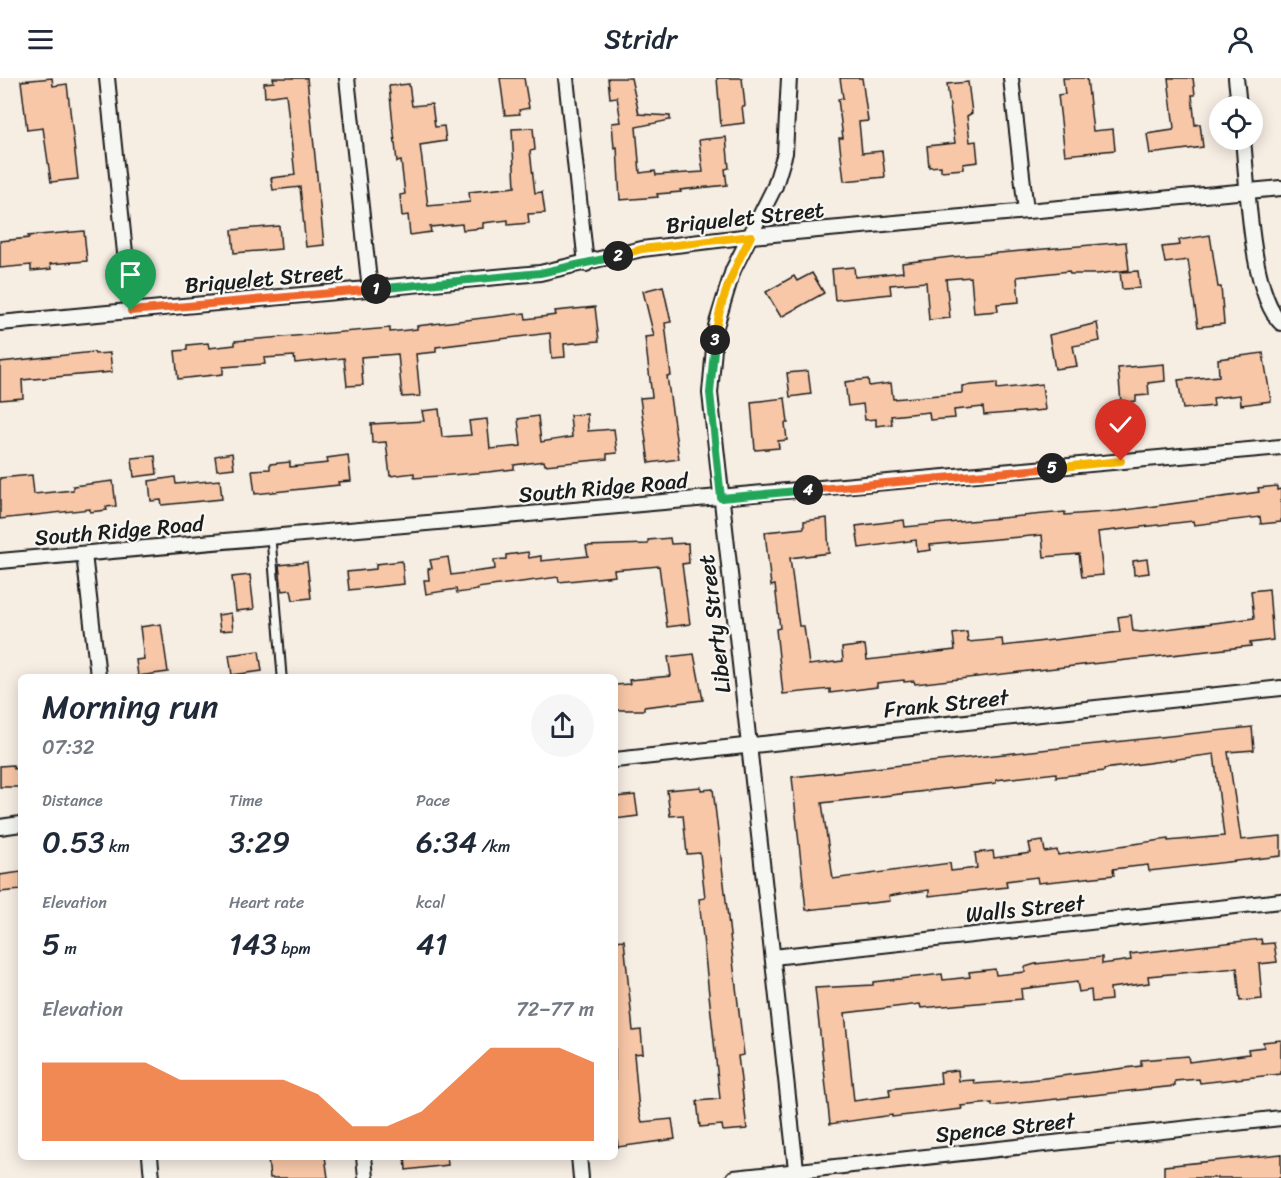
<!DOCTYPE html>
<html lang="en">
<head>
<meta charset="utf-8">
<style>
  body { margin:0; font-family:Sriracha,sans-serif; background:#f6f6f7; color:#1f2937; height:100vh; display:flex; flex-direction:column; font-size:22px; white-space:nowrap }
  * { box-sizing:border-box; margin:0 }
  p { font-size:20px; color:#747a83 }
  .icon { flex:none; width:33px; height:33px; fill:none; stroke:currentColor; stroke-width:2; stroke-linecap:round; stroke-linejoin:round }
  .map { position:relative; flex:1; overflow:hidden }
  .sheet { position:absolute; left:18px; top:596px; width:600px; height:486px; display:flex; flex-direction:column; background:#fff; border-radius:9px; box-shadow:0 3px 15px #0003 }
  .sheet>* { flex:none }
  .controls { position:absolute; left:1209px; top:18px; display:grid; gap:12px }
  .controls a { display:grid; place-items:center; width:54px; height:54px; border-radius:50%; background:#fff; box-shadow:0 3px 15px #0003; font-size:30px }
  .pin { position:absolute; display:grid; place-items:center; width:51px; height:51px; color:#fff; margin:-62px -26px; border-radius:50% 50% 50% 0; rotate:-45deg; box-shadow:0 0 6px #0007 }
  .pin .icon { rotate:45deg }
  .km { position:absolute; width:30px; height:30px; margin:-15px; border-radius:50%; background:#222; color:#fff; font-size:16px; line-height:30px; text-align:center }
  .round { display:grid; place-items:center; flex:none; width:63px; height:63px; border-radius:32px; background:#f6f6f7 }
  .overview { display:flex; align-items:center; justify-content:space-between; height:102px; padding:0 24px }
  h1 { font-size:33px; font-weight:600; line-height:45px }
  .figures { display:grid; grid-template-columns:repeat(3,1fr); gap:9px; height:102px; padding:6px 24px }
  .figures div { display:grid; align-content:center }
  .figures b { font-size:30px; font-weight:600 }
  .figures small { font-size:16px; font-weight:400 }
  .figures p { font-size:16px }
  .chart { height:168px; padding:12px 24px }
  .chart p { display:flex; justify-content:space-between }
  .chart svg { width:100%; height:108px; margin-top:6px; fill:#ea580c; opacity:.7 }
  header { display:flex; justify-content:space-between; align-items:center; height:78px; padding:0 24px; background:#fff; font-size:27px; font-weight:600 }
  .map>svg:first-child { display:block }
</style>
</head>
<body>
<header><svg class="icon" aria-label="menu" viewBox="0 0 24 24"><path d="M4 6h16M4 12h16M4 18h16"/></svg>Stridr<svg class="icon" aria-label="person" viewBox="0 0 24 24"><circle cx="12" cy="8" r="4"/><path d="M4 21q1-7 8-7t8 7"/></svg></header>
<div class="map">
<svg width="1281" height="1100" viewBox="0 0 1281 1100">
  <rect width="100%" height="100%" fill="#f6ede3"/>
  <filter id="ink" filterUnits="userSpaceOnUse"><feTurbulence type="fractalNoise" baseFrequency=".0167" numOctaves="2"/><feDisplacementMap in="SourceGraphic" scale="12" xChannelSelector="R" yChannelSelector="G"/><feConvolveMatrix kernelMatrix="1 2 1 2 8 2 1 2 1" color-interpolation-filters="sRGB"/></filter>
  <g filter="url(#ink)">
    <g fill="#f8c7a7" stroke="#1c1c1c" stroke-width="1.5" fill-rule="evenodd">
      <polygon points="52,0 53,8 67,6 78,101 51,104 43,50 27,52 21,3"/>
      <polygon points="273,0 307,0 324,167 306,169 300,109 273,112 271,100 295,97 286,16 265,19 264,5 274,4"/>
      <polygon points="500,0 524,0 529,30 519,32 520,36 505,37"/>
      <polygon points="608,0 631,0 639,36 670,38 670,42 636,49 640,95 655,93 656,97 703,94 699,62 726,59 729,90 725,91 727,107 680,112 681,114 657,116 658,119 620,122 617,69 614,70 612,45 621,44 617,19 610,20"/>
      <polygon points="717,0 742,0 745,28 742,28 744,45 721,48"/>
      <polygon points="840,0 862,0 868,43 859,44 862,75 882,73 885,99 844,103 839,60 843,60 838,21 843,20"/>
      <polygon points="1063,0 1087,0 1093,53 1113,51 1115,72 1065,77 1058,17 1065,16"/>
      <polygon points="1168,0 1193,0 1195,17 1192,17 1195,47 1200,46 1203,69 1150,76 1147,56 1173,52 1174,50"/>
      <polygon points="968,4 972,35 967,38 970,64 976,63 978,84 963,86 963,91 941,93 941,88 929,89 927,68 955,65 947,6"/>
      <polygon points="409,6 412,28 432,26 435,49 444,48 446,63 420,67 428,128 470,124 469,114 515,109 512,51 533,50 535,72 530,73 535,115 542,114 545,135 528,136 529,145 508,147 508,142 483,145 483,150 463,152 462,146 430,149 431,154 410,157 408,137 402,138 400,117 405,116 401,83 397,84 389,8"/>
      <polygon points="279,148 281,171 234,175 232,152"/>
      <polygon points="84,153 87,183 50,186 51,191 31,193 31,187 0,190 0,163 29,160 28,158"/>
      <polygon points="1210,157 1218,209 1221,209 1224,246 1198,249 1188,182 1165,185 1162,169 1180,167 1179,162"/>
      <polygon points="1126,164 1129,192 1097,196 1070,196 1069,193 1017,199 1019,224 997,226 998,233 974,235 971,199 946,201 950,240 929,242 926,204 890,207 891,216 835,222 832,191 854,189 855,199 903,194 902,185 951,179"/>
      <polygon points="1138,193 1140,210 1122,211 1120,194"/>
      <polygon points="812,195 824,215 781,239 766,214 794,198 797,203"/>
      <polygon points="663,208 671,244 665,245 671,298 667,298 679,381 649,385 640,320 652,319 645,259 654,258 643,213"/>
      <polygon points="595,229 599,263 564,266 565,279 552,280 550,255 436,269 436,274 416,276 420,318 402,319 398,276 361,279 363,307 347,308 344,280 295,285 294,278 264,280 265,286 223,289 223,296 178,301 175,273 187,272 187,267 208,265 209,270 235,267 235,263 390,250 390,254 417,251 417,248 441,245 525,235 526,241 556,237 555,233"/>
      <polygon points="1097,245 1100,263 1073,268 1077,288 1055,291 1049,257"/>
      <polygon points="94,274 95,276 110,275 112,294 22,302 23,320 0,322 0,284"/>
      <polygon points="1263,275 1271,323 1241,327 1240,317 1213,320 1214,328 1183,331 1178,302 1219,298 1218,281"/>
      <polygon points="1164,286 1165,303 1148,305 1149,317 1136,318 1136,323 1121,325 1118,290"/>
      <polygon points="808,293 811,316 790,319 787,295"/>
      <polygon points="868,301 869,308 891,305 893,321 962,315 962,308 997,305 997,311 1042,306 1045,332 984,337 983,329 954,332 955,340 930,342 929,334 891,338 892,346 876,348 876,341 865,342 863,326 848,328 845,304"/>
      <polygon points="785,320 788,345 785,345 787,362 778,363 779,370 755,372 751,324"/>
      <polygon points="439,331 442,359 471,357 469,343 487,341 490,371 521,368 518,341 538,338 541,364 572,359 570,337 587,336 588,353 614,351 617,375 607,376 607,381 545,387 544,383 514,387 514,391 488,394 414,400 414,395 390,398 386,364 372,365 371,346 424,343 422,333"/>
      <polygon points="232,375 234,390 217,392 215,378"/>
      <polygon points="348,377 351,403 338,404 339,407 255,416 252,392 270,391 270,386 290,384 290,389 328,385 327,380"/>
      <polygon points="155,378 157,396 134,399 132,380"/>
      <polygon points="32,397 34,416 73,412 73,408 113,403 116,428 106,429 107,432 90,434 90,431 0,441 0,400"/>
      <polygon points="175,399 176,406 220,402 222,421 162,427 161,422 151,423 149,403"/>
      <polygon points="1277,408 1277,412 1281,411 1281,444 1261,446 1260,439 1194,447 1193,443 1098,454 1103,497 1082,499 1079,476 1044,479 1042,457 930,467 931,472 917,474 916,462 859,470 856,448 904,442 905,449 1065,434 1065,437 1118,433 1259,414 1258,410"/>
      <polygon points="827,440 829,475 790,480 799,548 804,548 809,587 843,583 842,570 865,567 867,582 955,572 953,556 967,554 968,564 1002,561 1003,568 1120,554 1118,539 1131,537 1133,553 1142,554 1254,540 1251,513 1269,511 1273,562 1250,565 1251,568 915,606 914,603 904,604 904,602 877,605 877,609 830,615 830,611 783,616 776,551 780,550 775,507 771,508 765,454 804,450 804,443"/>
      <polygon points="670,460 671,466 688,465 689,485 682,486 690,546 667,549 659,488 614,492 615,498 559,504 558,499 477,510 478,512 457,515 456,511 426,516 424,502 429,502 428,491 432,490 430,482 448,479 451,497 495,491 494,482 506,481 506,477 528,474 529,480 541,478 541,483 588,478 586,468 648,466 648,462"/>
      <polygon points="1147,481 1149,495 1134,497 1133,483"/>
      <polygon points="402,483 404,506 349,512 347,494 376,491 376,486"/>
      <polygon points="307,484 311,520 293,522 291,512 282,513 279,487"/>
      <polygon points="250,497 254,531 236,533 232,499"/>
      <polygon points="231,535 233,552 220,553 218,537"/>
      <polygon points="161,546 168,594 138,598 136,582 144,581 140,549"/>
      <polygon points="259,573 262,593 232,597 229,577"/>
      <polygon points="694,576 703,622 644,629 644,632 615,632 615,607 630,606 629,602 671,598 668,579"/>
      <path d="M1252 649 1254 672 1228 674 1241 762 1281 758V778L1149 793 1148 787 1113 791 1114 797 1038 805 1037 799 1006 803 1007 809 929 818V812L900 816 889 818 890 823 806 832 792 699ZM1214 676 1224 758 1168 763V761L1058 777 1057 772 1045 774 1043 763 1029 765 1031 775 994 780 993 773 975 775 977 790 951 793 950 785 833 801 822 725 996 705V702L1056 695V699L1104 693V691Z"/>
      <polygon points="13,687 14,691 21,690 21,709 0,709 0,688"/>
      <polygon points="701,709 701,712 713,711 744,977 738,978 747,1051 723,1053 722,1047 700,1049 697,1023 720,1021 699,821 705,820 700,775 687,776 683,737 670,738 667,712"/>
      <polygon points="635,717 638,738 615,741 615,719"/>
      <polygon points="21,794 21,812 0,814 0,797"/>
      <polygon points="1261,861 1262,866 1274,865 1277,884 1259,886 1262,921 1240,923 1237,890 1148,898 1149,905 1110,910 1111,922 1092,924 1091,912 1079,914 1077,904 1021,911 1022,921 921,930 920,926 845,935 854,1023 890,1018 889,1011 941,1005 940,994 958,992 959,1003 974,1002 975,1006 1029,1002 1141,988 1141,982 1188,978 1189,984 1249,976 1248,971 1264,969 1263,964 1281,962 1281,996 1200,1005 1199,1001 1175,1003 1175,1008 992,1028 992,1025 961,1028 962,1031 892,1039 892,1037 830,1046 815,910 873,907 873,904 942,896 943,902 970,899 969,894 995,891 996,897 1025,894 1025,889 1035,886 1070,882 1102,879 1102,886 1131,882 1130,876"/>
      <polygon points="624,862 633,953 641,952 643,975 634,976 639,1033 642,1044 672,1041 675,1061 618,1069 615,1041 615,863"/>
      <polygon points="1281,1076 1281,1100 1164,1100 1164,1088"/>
      <polygon points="287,1078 325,1078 328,1100 270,1100 268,1081"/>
      <polygon points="405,1078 447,1078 448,1087 406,1092"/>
    </g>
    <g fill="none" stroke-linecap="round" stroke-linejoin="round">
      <defs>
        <polyline id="lane" points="271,460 282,598"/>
        <g id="street">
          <polyline points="107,0 131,233"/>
          <polyline points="347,0 370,212"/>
          <polyline points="566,0 586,186"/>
          <polyline points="789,0 785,75 775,108 733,192 716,248 710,315 797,1100"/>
          <polyline points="1011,0 1026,133"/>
          <polyline points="1236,0 1239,28"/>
          <path d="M1243 62C1248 107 1250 214 1281 245"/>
          <polyline points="0,245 540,195 642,171 751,158 1281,110"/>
          <polyline points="84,476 98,598"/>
          <polyline points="0,483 1281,369"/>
          <polyline points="615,682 1281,610"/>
          <polyline points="0,749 21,746"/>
          <polyline points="773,879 1281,823"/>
          <polyline points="150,1078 152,1100"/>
          <polyline points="364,1078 366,1100"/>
          <polyline points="579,1078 581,1100"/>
          <polyline points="734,1100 1281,1040"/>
        </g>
      </defs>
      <use href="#lane" stroke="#1c1c1c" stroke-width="11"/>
      <use href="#street" stroke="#1c1c1c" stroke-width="18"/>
      <use href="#lane" stroke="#f6f6f2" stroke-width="7"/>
      <use href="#street" stroke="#f6f6f2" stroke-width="14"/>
    </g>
  </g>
  <g fill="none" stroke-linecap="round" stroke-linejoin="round" filter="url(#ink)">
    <defs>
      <polyline id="split-1" points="131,233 376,211"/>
      <polyline id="split-2" points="376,211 540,195 618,178"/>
      <path id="split-3" d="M618 178 642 171 751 158C734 190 718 225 715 262"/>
      <polyline id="split-4" points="715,262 710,315 721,420 808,412"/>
      <polyline id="split-5" points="808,412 1052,390"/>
      <polyline id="split-6" points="1052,390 1121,383"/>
    </defs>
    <use href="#split-1" stroke="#fff" stroke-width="12"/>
    <use href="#split-2" stroke="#fff" stroke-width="12"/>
    <use href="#split-3" stroke="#fff" stroke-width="12"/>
    <use href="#split-4" stroke="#fff" stroke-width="12"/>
    <use href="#split-5" stroke="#fff" stroke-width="12"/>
    <use href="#split-6" stroke="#fff" stroke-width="12"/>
    <use href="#split-1" stroke="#f0652b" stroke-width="8"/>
    <use href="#split-2" stroke="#22a559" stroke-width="8"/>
    <use href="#split-3" stroke="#f5b400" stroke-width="8"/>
    <use href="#split-4" stroke="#22a559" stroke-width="8"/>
    <use href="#split-5" stroke="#f0652b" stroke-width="8"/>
    <use href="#split-6" stroke="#f5b400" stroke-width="8"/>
  </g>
  <g text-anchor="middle" stroke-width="4.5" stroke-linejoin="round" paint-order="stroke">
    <g font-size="22" fill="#1c1c1c" stroke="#f6f6f2">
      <text transform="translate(745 139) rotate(-6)" y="8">Briquelet Street</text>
      <text transform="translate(264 200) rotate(-5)" y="8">Briquelet Street</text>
      <text transform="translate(603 409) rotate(-5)" y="8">South Ridge Road</text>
      <text transform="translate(119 452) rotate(-5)" y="8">South Ridge Road</text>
      <text transform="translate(714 546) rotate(-97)" y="8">Liberty Street</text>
      <text transform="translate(946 625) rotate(-6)" y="8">Frank Street</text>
      <text transform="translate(1025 830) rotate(-6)" y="8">Walls Street</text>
      <text transform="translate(1005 1049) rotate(-6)" y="8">Spence Street</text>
    </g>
  </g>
</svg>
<div class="controls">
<a><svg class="icon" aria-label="locate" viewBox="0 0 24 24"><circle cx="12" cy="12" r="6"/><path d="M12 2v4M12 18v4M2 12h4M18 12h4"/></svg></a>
</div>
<div class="pin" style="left:131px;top:233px;background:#1e9e55"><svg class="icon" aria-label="arrive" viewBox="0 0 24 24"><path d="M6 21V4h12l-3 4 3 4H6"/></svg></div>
<div class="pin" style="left:1121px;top:383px;background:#d93025"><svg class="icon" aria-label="check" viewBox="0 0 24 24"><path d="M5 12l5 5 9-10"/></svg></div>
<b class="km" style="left:376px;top:211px">1</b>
<b class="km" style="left:618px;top:178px">2</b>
<b class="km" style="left:715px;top:262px">3</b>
<b class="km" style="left:808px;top:412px">4</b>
<b class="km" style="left:1052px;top:390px">5</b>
<section class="sheet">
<div class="overview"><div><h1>Morning run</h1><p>07:32</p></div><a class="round"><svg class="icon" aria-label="share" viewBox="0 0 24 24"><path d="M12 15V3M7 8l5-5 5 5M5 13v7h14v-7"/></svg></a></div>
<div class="figures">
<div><p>Distance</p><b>0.53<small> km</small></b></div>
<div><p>Time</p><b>3:29</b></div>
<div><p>Pace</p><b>6:34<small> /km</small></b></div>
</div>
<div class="figures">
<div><p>Elevation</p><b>5<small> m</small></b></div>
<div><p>Heart rate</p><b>143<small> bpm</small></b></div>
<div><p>kcal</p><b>41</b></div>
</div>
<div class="chart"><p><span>Elevation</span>72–77 m</p>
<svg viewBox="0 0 160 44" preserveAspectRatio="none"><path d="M0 44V12L10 12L20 12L30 12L40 19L50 19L60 19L70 19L80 25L90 38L100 38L110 32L120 19L130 6L140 6L150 6L160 12V44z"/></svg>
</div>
</section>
</div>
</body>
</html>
